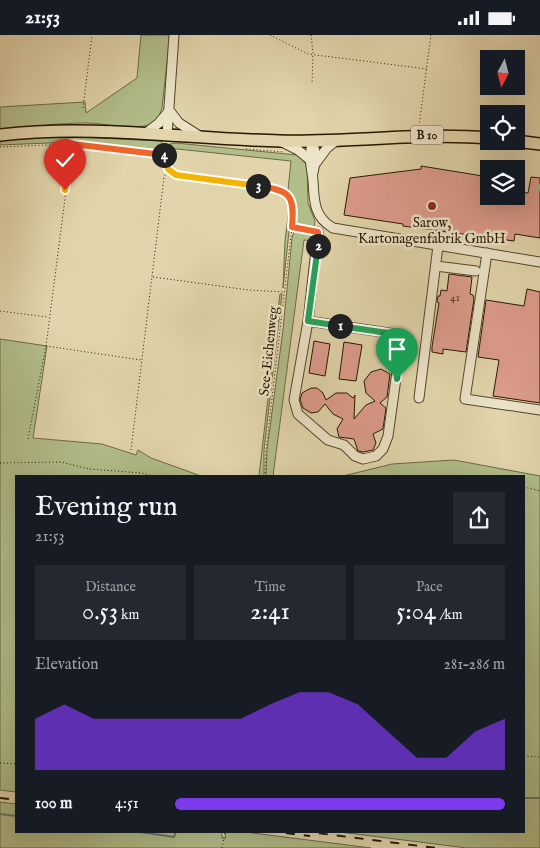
<!DOCTYPE html>
<html lang="en">
<head>
<meta charset="utf-8">
<style>
  body { margin:0; font-family:"IM FELL English",serif; background:#242831; color:#f1f3f6; height:100vh; display:flex; flex-direction:column; font-size:19px; white-space:nowrap }
  * { box-sizing:border-box; margin:0 }
  p { font-size:16px; color:#9ea1a6 }
  .icon { flex:none; width:28px; height:28px; fill:none; stroke:currentColor; stroke-width:2; stroke-linecap:round; stroke-linejoin:round }
  .map { position:relative; flex:1; overflow:hidden }
  .side { position:absolute; left:15px; top:440px; width:510px; height:358px; display:flex; flex-direction:column; background:#171b24; border-radius:0px; box-shadow:0 5px 20px #0002 }
  .side>* { flex:none }
  .needle { width:32px; rotate:187deg }
  .buttons { position:absolute; left:480px; top:15px; display:grid; gap:10px }
  .buttons a { display:grid; place-items:center; width:45px; height:45px; border-radius:0px; background:#171b24; box-shadow:0 5px 20px #0002; font-size:25px }
  .pin { position:absolute; display:grid; place-items:center; width:42px; height:42px; color:#fff; margin:-51px -21px; border-radius:50% 50% 50% 0; rotate:-45deg; box-shadow:0 0 5px #0007 }
  .pin .icon { rotate:45deg }
  .km { position:absolute; width:25px; height:25px; margin:-12px; border-radius:50%; background:#222; color:#fff; font-size:14px; line-height:25px; text-align:center }
  .round { display:grid; place-items:center; flex:none; width:52px; height:52px; border-radius:0px; background:#242831 }
  .summary { display:flex; align-items:center; justify-content:space-between; height:85px; padding:0 20px }
  h1 { font-size:28px; font-weight:600; line-height:38px }
  .metrics { display:grid; grid-template-columns:repeat(3,1fr); gap:8px; height:85px; padding:5px 20px }
  .metrics div { display:grid; align-content:center; border-radius:0px; background:#242831; text-align:center }
  .metrics b { font-size:25px; font-weight:600 }
  .metrics small { font-size:14px; font-weight:400 }
  .metrics p { font-size:14px }
  .chart { height:140px; padding:10px 20px }
  .chart p { display:flex; justify-content:space-between }
  .chart svg { width:100%; height:90px; margin-top:5px; fill:#7c3aed; opacity:.7 }
  ul { padding:0 20px; list-style:none; font-size:16px }
  li { display:grid; grid-template-columns:80px 60px 1fr; align-items:center; height:38px }
  li i { height:12px; border-radius:6px; background:#7c3aed }
  .status { display:flex; justify-content:space-between; align-items:center; height:35px; padding:0 25px; background:#171b24; direction:ltr }
  .status svg { height:14px; fill:currentColor }
  .map>svg:first-child { display:block }
</style>
</head>
<body>
<div class="status"><b>21:53</b><svg viewBox="0 0 49 12"><path d="M0 12V9h3v3zM5 12V6h3v6zM10 12V3h3v9zM15 12V0h3v12zM26 1h20v11H26zM47 4h2v5h-2z"/></svg></div>
<div class="map">
<svg width="540" height="813" viewBox="0 0 540 813">
  <rect width="100%" height="100%" fill="#e2d5ab"/>
  <filter id="stains"><feTurbulence type="fractalNoise" baseFrequency=".004" numOctaves="4"/><feColorMatrix values="0 0 0 0 .2 0 0 0 0 .09 0 0 0 0 .02 0 0 0 .5 -.17"/></filter>
  <radialGradient id="worn" r=".72"><stop offset=".6" stop-color="#630" stop-opacity="0"/><stop offset="1" stop-color="#630" stop-opacity=".3"/></radialGradient>
  <g fill="#b2be8a" stroke="#6d6a45">
    <path d="M141 0H170L162 73C159 82 157 87 148 90 130 96 105 88 86 88 57 88 29 92 0 95V72L85 67 86 78 137 43Z"/>
    <polygon points="53,101 161,106 163,109 159,116 72,107 0,110 0,106"/>
    <polygon points="176,108 297,120 307,130 308,168 315,186 314,193 312,195 299,191 296,187 295,165 288,155 291,126 168,113 170,109"/>
    <polygon points="290,166 291,178 283,253 285,206"/>
    <polygon points="298,195 309,199 314,206 304,205 273,441 266,441 267,415 283,295 292,203 294,196"/>
    <polygon points="280,259 282,259 264,415 264,441 259,441"/>
    <polygon points="0,304 47,311 33,403 102,409 136,420 138,415 151,423 201,441 16,441 16,757 0,755"/>
    <polygon points="454,425 540,441 540,813 467,813 332,796 524,796 524,441 343,441 392,429"/>
    <polygon points="0,767 16,769 16,796 222,796 222,803 225,804 226,796 237,796 371,813 0,813"/>
  </g>
  <g fill="none" stroke-linecap="round" stroke-linejoin="round">
    <g stroke="#6a776b" stroke-width="2">
      <polyline points="524,763 540,763"/>
      <polyline points="0,779 16,781"/>
      <polyline points="133,796 174,802 176,796"/>
    </g>
  </g>
  <g fill="#dd9c8c" stroke="#281700">
    <polygon points="421,131 489,142 489,161 516,161 516,156 528,158 531,142 540,143 540,203 515,199 514,206 403,191 403,189 344,180 350,143 421,134"/>
    <polygon points="449,239 472,242 470,259 473,260 474,264 466,317 443,314 443,319 432,317 432,312 439,268 437,267 438,261 440,261 441,255 447,256"/>
    <polygon points="527,254 540,257 540,368 493,361 499,325 478,322 486,265 524,271"/>
    <polygon points="314,306 330,309 325,341 309,338"/>
    <polygon points="344,307 362,310 356,346 339,344"/>
    <polygon points="381,334 390,339 387,362 380,368 386,373 383,394 373,399 376,408 373,415 363,417 358,416 354,404 339,402 337,394 343,384 333,379 325,369 318,377 311,378 303,373 300,365 302,358 311,353 317,353 323,358 326,365 336,358 347,358 353,363 355,360 354,384 366,370 375,366 366,358 364,346 371,337"/>
  </g>
  <g fill="none" stroke-linecap="round" stroke-linejoin="round">
    <polyline stroke="#bdaf89" stroke-width="9" stroke-dasharray="9 4.5" stroke-linecap="butt" points="536,153 540,154"/>
    <defs>
      <g id="minor">
        <polyline points="169,75 179,88 201,102"/>
        <polyline points="146,98 159,88 169,76"/>
        <polyline points="167,100 174,0"/>
        <path d="M313 106C308 121 311 130 313 145 314 166 314 182 333 193L540 227"/>
        <polyline points="282,107 298,115 309,124"/>
        <polyline points="313,108 316,122 313,138"/>
        <polyline points="315,129 327,113 337,105"/>
        <polyline points="487,218 465,364 540,375"/>
        <polyline points="436,231 476,236"/>
        <polyline points="308,286 294,365 298,379 328,405 344,410 355,421 363,424 376,421 383,414 388,401 402,300 308,286 318,197"/>
        <polyline points="419,363 438,211"/>
      </g>
      <g id="major">
        <path d="M0 100C94 89 187 104 280 106 350 108 419 97 489 103"/>
        <polyline points="516,106 540,109"/>
      </g>
    </defs>
    <use href="#minor" stroke="#56462b" stroke-width="11"/>
    <use href="#major" stroke="#281700" stroke-width="14"/>
    <g stroke="#281700" stroke-width="1" stroke-dasharray="1 2.5" stroke-linecap="butt">
      <polyline points="270,0 308,19 427,34"/>
      <polyline points="311,0 313,18 312,49"/>
      <polyline points="83,73 92,0"/>
      <polyline points="419,91 431,0"/>
      <path d="M165 108 166 130 173 139 278 154C296 161 293 176 292 192L266 415 265 441"/>
      <polyline points="0,112 72,109 163,118"/>
      <polyline points="246,114 284,117"/>
      <polyline points="292,193 310,197"/>
      <polyline points="153,242 249,255 283,257"/>
      <polyline points="0,276 47,282"/>
      <polyline points="46,311 141,325"/>
      <polyline points="28,404 46,311 72,109"/>
      <polyline points="131,415 164,142 168,134"/>
      <polyline points="0,428 61,427 89,434 142,438 153,441"/>
      <polyline points="524,452 540,456"/>
      <polyline points="524,721 540,722"/>
      <polyline points="0,728 16,729"/>
      <polyline points="222,813 225,796"/>
    </g>
    <use href="#minor" stroke="#ece4c8" stroke-width="9"/>
    <use href="#major" stroke="#e2d5ab" stroke-width="11"/>
    <g stroke="#281700" stroke-width="2" stroke-dasharray="9 9" stroke-linecap="butt">
      <polyline points="0,763 16,765"/>
      <polyline points="268,796 310,801"/>
      <polyline points="301,796 436,813"/>
    </g>
  </g>
  <g fill="none" stroke-linecap="round" stroke-linejoin="round">
    <defs>
      <polyline id="split-1" points="340,291 402,300 397,344"/>
      <polyline id="split-2" points="318,211 308,286 340,291"/>
      <path id="split-3" d="M258 151C290 155 295 160 292 192L318 197V211"/>
      <polyline id="split-4" points="164,120 168,134 176,140 258,151"/>
      <polyline id="split-5" points="70,122 72,109 164,120"/>
      <polyline id="split-6" points="65,155 70,122"/>
    </defs>
    <use href="#split-1" stroke="#fff" stroke-width="10"/>
    <use href="#split-2" stroke="#fff" stroke-width="10"/>
    <use href="#split-3" stroke="#fff" stroke-width="10"/>
    <use href="#split-4" stroke="#fff" stroke-width="10"/>
    <use href="#split-5" stroke="#fff" stroke-width="10"/>
    <use href="#split-6" stroke="#fff" stroke-width="10"/>
    <use href="#split-1" stroke="#22a559" stroke-width="6"/>
    <use href="#split-2" stroke="#22a559" stroke-width="6"/>
    <use href="#split-3" stroke="#f0652b" stroke-width="6"/>
    <use href="#split-4" stroke="#f5b400" stroke-width="6"/>
    <use href="#split-5" stroke="#f0652b" stroke-width="6"/>
    <use href="#split-6" stroke="#f5b400" stroke-width="6"/>
  </g>
  <circle fill="#8f2418" stroke="#ece4c8" stroke-width="2" cx="432" cy="171" r="5"/>
  <g text-anchor="middle" stroke-width="5" stroke-linejoin="round" paint-order="stroke">
    <g font-size="11" fill="#553823">
      <text x="455" y="266">41</text>
    </g>
    <rect fill="#ece4c8" stroke="#63543c" stroke-width="1" x="411" y="90.5" width="32" height="19" rx="4"/>
    <g font-size="12" font-weight="bold" fill="#281700">
      <text x="427" y="104">B 10</text>
    </g>
    <g font-size="14" fill="#281700" stroke="#ece4c8">
      <text x="432" y="192">Sarow,<tspan x="432" dy="16">Kartonagenfabrik GmbH</tspan></text>
    </g>
    <g font-size="14" fill="#281700" stroke="#ece4c8">
      <text transform="translate(268 316) rotate(-84)" y="5">See-Eichenweg</text>
    </g>
  </g>
  <rect width="100%" height="100%" filter="url(#stains)"/>
  <rect width="100%" height="100%" fill="url(#worn)"/>
</svg>
<div class="buttons">
<a><svg class="needle" viewBox="-14 -14 28 28"><path d="M0-13l5 13h-10z" fill="#e53935"/><path d="M0 13l5-13h-10z" fill="#9ea1a6"/></svg></a>
<a><svg class="icon" aria-label="locate" viewBox="0 0 24 24"><circle cx="12" cy="12" r="6"/><path d="M12 2v4M12 18v4M2 12h4M18 12h4"/></svg></a>
<a><svg class="icon" aria-label="layers" viewBox="0 0 24 24"><path d="M12 4l9 5-9 5-9-5zM3 14l9 5 9-5"/></svg></a>
</div>
<div class="pin" style="left:397px;top:344px;background:#1e9e55"><svg class="icon" aria-label="arrive" viewBox="0 0 24 24"><path d="M6 21V4h12l-3 4 3 4H6"/></svg></div>
<div class="pin" style="left:65px;top:155px;background:#d93025"><svg class="icon" aria-label="check" viewBox="0 0 24 24"><path d="M5 12l5 5 9-10"/></svg></div>
<b class="km" style="left:340px;top:291px">1</b>
<b class="km" style="left:318px;top:211px">2</b>
<b class="km" style="left:258px;top:151px">3</b>
<b class="km" style="left:164px;top:120px">4</b>
<section class="side">
<div class="summary"><div><h1>Evening run</h1><p>21:53</p></div><a class="round"><svg class="icon" aria-label="share" viewBox="0 0 24 24"><path d="M12 15V3M7 8l5-5 5 5M5 13v7h14v-7"/></svg></a></div>
<div class="metrics">
<div><p>Distance</p><b>0.53<small> km</small></b></div>
<div><p>Time</p><b>2:41</b></div>
<div><p>Pace</p><b>5:04<small> /km</small></b></div>
</div>
<div class="chart"><p><span>Elevation</span>281–286 m</p>
<svg viewBox="0 0 160 44" preserveAspectRatio="none"><path d="M0 44V19L10 12L20 19L30 19L40 19L50 19L60 19L70 19L80 12L90 6L100 6L110 12L120 25L130 38L140 38L150 25L160 19V44z"/></svg>
</div>
<ul>
<li><b>100 m</b>4:51<i style="width:100%"></i></li>
</ul>
</section>
</div>
</body>
</html>
